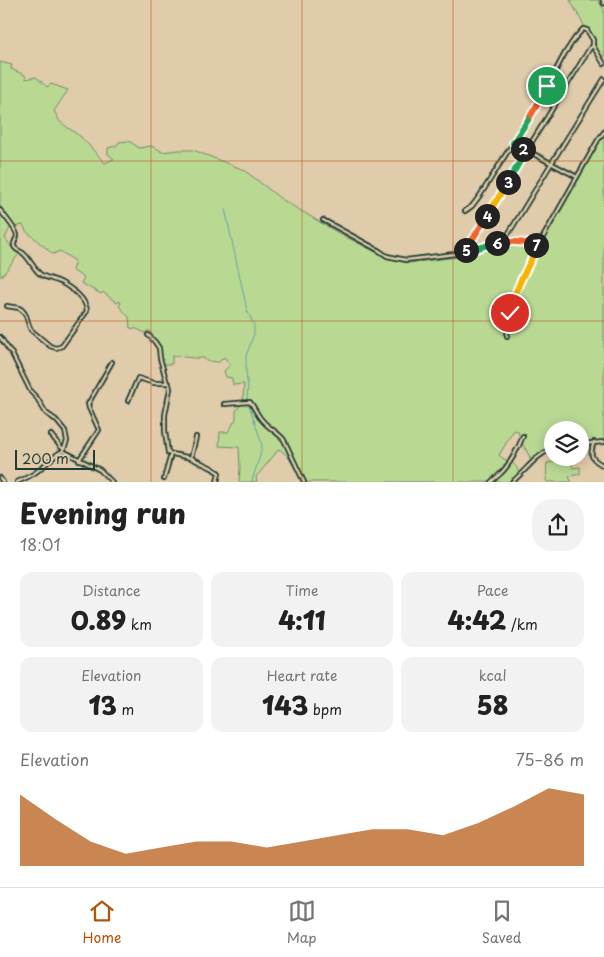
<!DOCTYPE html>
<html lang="en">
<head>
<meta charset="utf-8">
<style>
  body { margin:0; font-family:"Playpen Sans",sans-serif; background:#f2f2f2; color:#222; height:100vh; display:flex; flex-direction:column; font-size:19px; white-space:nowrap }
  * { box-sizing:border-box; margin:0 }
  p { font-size:16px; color:#767676 }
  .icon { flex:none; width:28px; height:28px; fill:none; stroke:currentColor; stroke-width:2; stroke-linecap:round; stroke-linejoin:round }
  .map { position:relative; height:482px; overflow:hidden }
  .details { display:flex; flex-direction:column; background:#fff; flex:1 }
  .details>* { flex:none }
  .fabs { position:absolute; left:544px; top:421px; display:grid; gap:10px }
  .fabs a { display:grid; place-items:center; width:45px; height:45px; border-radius:50%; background:#fff; box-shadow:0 2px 12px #0003; font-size:25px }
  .scale { position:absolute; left:15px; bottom:12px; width:80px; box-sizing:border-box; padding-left:5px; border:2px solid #1f3d34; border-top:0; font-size:14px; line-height:18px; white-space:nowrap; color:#1f3d34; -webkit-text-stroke:4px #e0cbaa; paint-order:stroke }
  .pin { position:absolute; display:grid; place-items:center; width:42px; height:42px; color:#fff; margin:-21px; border:2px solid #fff; border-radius:50%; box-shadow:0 1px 5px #0007 }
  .km { position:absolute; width:25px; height:25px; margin:-12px; border-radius:50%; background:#222; color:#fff; font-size:14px; line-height:25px; text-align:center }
  .round { display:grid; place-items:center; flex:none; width:52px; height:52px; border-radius:20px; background:#f2f2f2 }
  .summary { display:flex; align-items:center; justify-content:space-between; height:85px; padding:0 20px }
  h1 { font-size:28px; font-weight:800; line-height:38px }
  .metrics { display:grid; grid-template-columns:repeat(3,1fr); gap:8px; height:85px; padding:5px 20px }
  .metrics div { display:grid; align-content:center; border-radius:12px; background:#f2f2f2; text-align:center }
  .metrics b { font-size:25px; font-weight:800 }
  .metrics small { font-size:14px; font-weight:400 }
  .metrics p { font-size:14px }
  .chart { height:140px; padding:10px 20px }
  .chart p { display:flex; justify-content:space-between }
  .chart svg { width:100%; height:90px; margin-top:5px; fill:#b45309; opacity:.7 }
  .tab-bar { display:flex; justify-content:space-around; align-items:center; height:70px; border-top:1px solid #e0e0e0; background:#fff; font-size:14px; color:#767676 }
  .tab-bar a { display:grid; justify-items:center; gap:2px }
  .tab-bar .current { color:#b45309 }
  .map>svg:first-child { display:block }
</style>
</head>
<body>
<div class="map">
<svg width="604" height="482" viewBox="0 0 604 482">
  <rect width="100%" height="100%" fill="#e0cbaa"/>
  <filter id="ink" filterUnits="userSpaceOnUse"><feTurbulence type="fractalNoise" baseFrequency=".02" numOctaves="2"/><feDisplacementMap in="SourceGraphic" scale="10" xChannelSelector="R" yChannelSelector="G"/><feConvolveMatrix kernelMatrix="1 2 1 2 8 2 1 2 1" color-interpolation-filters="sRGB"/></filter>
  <g filter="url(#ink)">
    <g fill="#b9d993" stroke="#6c8b64">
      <polygon points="570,0 598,0 604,10 604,65 593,43 596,36 591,38"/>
      <path d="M0 62 12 65 11 69 25 75 26 79 36 77 47 87 51 84 68 90 54 111 60 122 81 137 105 163 114 159 108 154V148L116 146 119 142 129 141 139 148 151 146 160 150 161 152 179 150H193L244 170 281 199 340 234 386 257 409 263 466 256 484 248 501 245 519 243 539 249 598 141 604 134V443L586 444 587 442 580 437V430H552V449L544 451 532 461 520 439 518 431 514 430 499 455C509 465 512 456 519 473L508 482H303L287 455 279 449 256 477 257 482H239L240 468 239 447 219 446 220 432H228L236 419V411L243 401 244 384 233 385 232 378 226 377 224 371 230 365 224 357 219 362 206 361 204 358C192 359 183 356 172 356V364H163L161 357V347L149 330 145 333 137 329 130 328 129 317 119 306 121 303 120 301 117 303 103 292 101 294 81 283 84 278 72 270 75 261 60 251 53 254 26 231 23 225 10 228 5 238 12 248 19 254 2 276H0Z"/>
      <path d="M580 450H581V458L577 459 572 464 573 468 580 467V474L570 476 569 478 571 480V482H547L546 480C547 474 546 469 547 463L554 462 556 458H580Z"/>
    </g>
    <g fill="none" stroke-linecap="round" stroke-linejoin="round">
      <polyline stroke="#649ea5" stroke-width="1" points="225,209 247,310 254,325 254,334 246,356 246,374 248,387 247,399 262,444 260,456 254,474 252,482"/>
      <defs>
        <g id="street">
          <polyline points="513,143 577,177"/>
          <path d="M0 210C3 214 17 231 17 235 17 239 13 242 14 246 15 250 20 251 23 253 30 259 33 268 40 274 47 279 55 279 62 283 72 289 86 298 87 311L62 346 56 348 50 346 31 330C27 324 28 312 19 308 15 307 11 307 7 306"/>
          <polyline points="465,211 472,206 481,194 540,100 565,53 575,38 583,29 587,30 593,40 593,46 604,64"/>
          <polyline points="323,220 378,250 387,256 406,260 463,253 488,245 506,241 519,241 538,246"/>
          <polyline points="504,241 551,164 604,79"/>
          <polyline points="463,253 590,48 593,46"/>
          <polyline points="148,335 155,342 159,348 160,358 167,383 169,384 170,389 165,415 165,431 168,453 191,458 212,468 219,473 217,482"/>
          <polyline points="507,336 511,313 518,286 538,246 598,140 604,132"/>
          <polyline points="0,337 12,354 31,392 37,398 46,413 56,420 65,431 67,441 63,451 100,470 112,482"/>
          <polyline points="128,401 138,378 154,383 167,383"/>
          <path d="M224 404 250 402C255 408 257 415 262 420 268 428 278 432 284 440L304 482"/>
          <polyline points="51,435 61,447 64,449"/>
          <path d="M594 442C589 456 591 459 604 466"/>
          <polyline points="580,444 604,442"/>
          <polyline points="191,458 196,437"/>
          <polyline points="79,460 99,430 89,408 88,404 112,362"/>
          <polyline points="0,478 3,482"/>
          <polyline points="164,479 171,454"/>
          <path d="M17 482C24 479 31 476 36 472 46 465 52 456 63 451"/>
          <path d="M491 482C494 479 497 477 500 474 509 466 519 447 523 436"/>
          <path d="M512 482C526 471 535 455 552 449"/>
        </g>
        <polyline id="secondary" points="603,0 604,3"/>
      </defs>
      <use href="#street" stroke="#1f3d34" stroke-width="6"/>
      <use href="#secondary" stroke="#1f3d34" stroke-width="7"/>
      <use href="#street" stroke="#e0cbaa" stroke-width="2.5"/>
      <use href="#secondary" stroke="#e0cbaa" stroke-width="3"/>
    </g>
  </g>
  <g fill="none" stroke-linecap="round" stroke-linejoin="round" filter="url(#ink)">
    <defs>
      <polyline id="split-1" points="528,120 540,100 547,86"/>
      <polyline id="split-2" points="523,149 513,143 528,120"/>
      <polyline id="split-3" points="508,182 526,151 523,149"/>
      <polyline id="split-4" points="487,216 508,182"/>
      <polyline id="split-5" points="466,250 487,216"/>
      <polyline id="split-6" points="466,250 463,253 488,245 497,243"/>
      <path id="split-7" d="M497 243C511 240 523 242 536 245"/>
      <polyline id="split-8" points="521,280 538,246 536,245"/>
      <polyline id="split-9" points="510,313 515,294 521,280"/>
    </defs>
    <use href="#split-1" stroke="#fff" stroke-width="10"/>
    <use href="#split-2" stroke="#fff" stroke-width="10"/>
    <use href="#split-3" stroke="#fff" stroke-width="10"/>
    <use href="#split-4" stroke="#fff" stroke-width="10"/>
    <use href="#split-5" stroke="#fff" stroke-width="10"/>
    <use href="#split-6" stroke="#fff" stroke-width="10"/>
    <use href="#split-7" stroke="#fff" stroke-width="10"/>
    <use href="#split-8" stroke="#fff" stroke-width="10"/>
    <use href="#split-9" stroke="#fff" stroke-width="10"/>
    <use href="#split-1" stroke="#f0652b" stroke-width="6"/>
    <use href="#split-2" stroke="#22a559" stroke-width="6"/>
    <use href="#split-3" stroke="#22a559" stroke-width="6"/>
    <use href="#split-4" stroke="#f5b400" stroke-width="6"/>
    <use href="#split-5" stroke="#f0652b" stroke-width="6"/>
    <use href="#split-6" stroke="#22a559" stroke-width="6"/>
    <use href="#split-7" stroke="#f0652b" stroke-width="6"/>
    <use href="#split-8" stroke="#f5b400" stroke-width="6"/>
    <use href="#split-9" stroke="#f5b400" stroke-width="6"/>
  </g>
  <path fill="none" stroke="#b65216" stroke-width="1" stroke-opacity="0.55" d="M151 0V482M302 0V482M453 0V482M0 161H604M0 321H604"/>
</svg>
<div class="fabs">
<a><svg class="icon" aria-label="layers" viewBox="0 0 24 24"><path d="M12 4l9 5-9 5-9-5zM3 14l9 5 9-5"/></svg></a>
</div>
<div class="scale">200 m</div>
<div class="pin" style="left:547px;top:86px;background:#1e9e55"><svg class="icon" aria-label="arrive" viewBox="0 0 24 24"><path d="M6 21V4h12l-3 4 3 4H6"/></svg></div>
<div class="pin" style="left:510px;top:313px;background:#d93025"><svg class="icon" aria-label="check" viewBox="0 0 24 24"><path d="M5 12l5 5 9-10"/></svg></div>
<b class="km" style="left:523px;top:149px">2</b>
<b class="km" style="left:508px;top:182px">3</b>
<b class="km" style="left:487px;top:216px">4</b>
<b class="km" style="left:466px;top:250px">5</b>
<b class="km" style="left:497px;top:243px">6</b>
<b class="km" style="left:536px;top:245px">7</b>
</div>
<section class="details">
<div class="summary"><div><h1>Evening run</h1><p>18:01</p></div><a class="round"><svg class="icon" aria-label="share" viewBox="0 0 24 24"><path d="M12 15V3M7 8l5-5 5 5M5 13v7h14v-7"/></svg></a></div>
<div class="metrics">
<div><p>Distance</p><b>0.89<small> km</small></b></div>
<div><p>Time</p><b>4:11</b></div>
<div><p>Pace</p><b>4:42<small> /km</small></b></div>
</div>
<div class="metrics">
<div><p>Elevation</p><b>13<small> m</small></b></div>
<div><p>Heart rate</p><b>143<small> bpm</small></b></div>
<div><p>kcal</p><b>58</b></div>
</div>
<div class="chart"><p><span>Elevation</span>75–86 m</p>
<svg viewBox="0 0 160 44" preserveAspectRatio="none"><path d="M0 44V9L10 21L20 32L30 38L40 35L50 32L60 32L70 35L80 32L90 29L100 26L110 26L120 29L130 23L140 15L150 6L160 9V44z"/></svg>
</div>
</section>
<nav class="tab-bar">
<a class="current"><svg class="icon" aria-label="home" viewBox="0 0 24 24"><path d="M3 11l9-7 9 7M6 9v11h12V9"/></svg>Home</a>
<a><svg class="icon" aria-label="map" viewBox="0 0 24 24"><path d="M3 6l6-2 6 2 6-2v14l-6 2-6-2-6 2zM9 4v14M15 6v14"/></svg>Map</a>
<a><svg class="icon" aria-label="saved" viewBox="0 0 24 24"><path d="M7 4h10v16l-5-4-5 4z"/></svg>Saved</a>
</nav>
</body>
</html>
